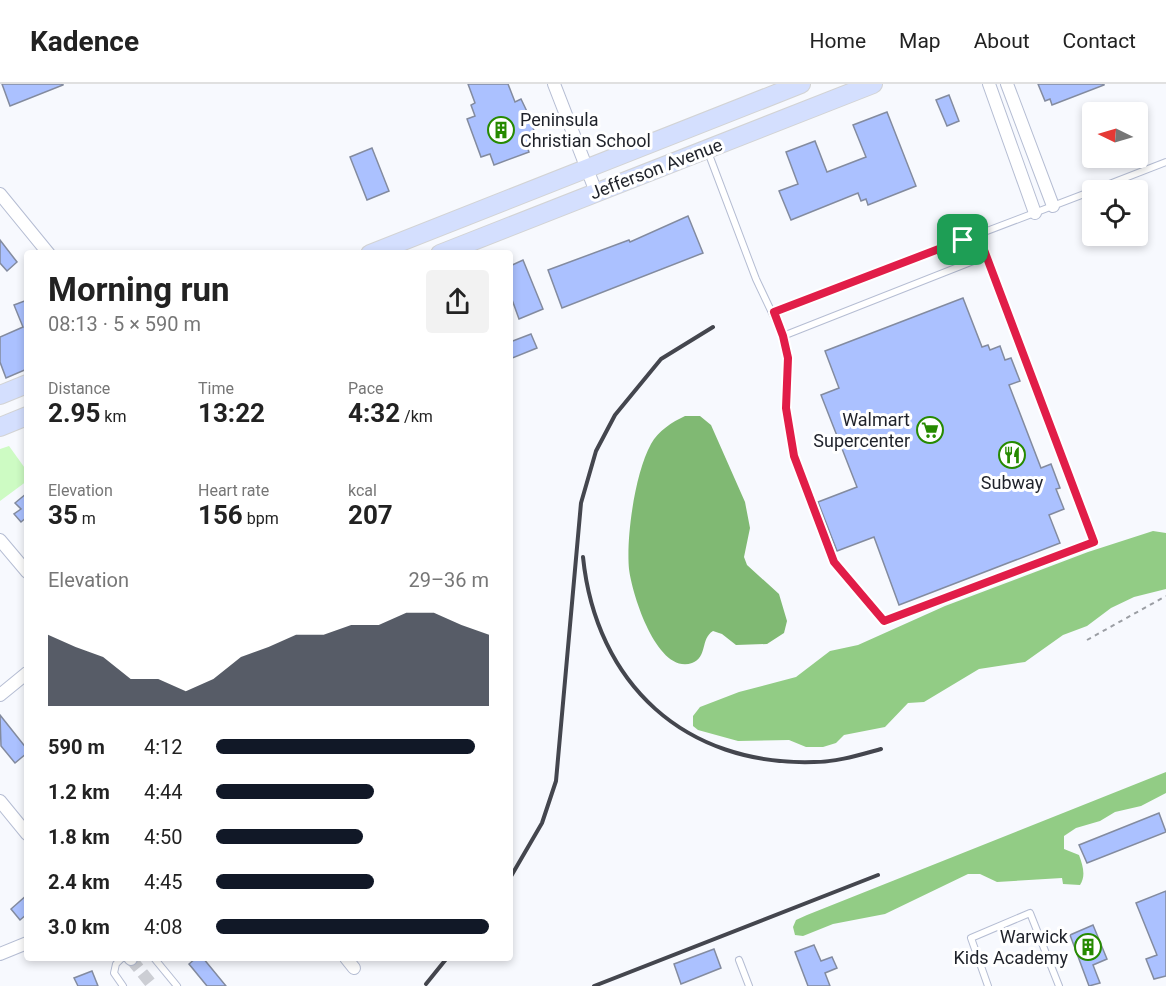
<!DOCTYPE html>
<html lang="en">
<head>
<meta charset="utf-8">
<style>
  body { margin:0; font-family:Roboto,sans-serif; background:#f2f2f2; color:#222; height:100vh; display:flex; flex-direction:column; font-size:22px; white-space:nowrap }
  * { box-sizing:border-box; margin:0 }
  p { font-size:20px; color:#767676 }
  .icon { flex:none; width:33px; height:33px; fill:none; stroke:currentColor; stroke-width:2; stroke-linecap:round; stroke-linejoin:round }
  .map { position:relative; flex:1; overflow:hidden }
  .side { position:absolute; left:24px; top:166px; width:489px; height:711px; display:flex; flex-direction:column; background:#fff; border-radius:6px; box-shadow:0 3px 9px #0003 }
  .side>* { flex:none }
  .needle { width:39px; rotate:275deg }
  .controls { position:absolute; left:1082px; top:18px; display:grid; gap:12px }
  .controls a { display:grid; place-items:center; width:66px; height:66px; border-radius:6px; background:#fff; box-shadow:0 3px 9px #0003; font-size:30px }
  .pin { position:absolute; display:grid; place-items:center; width:51px; height:51px; color:#fff; margin:-26px; border-radius:12px; box-shadow:0 3px 9px #0006 }
  .round { display:grid; place-items:center; flex:none; width:63px; height:63px; border-radius:6px; background:#f2f2f2 }
  .head { display:flex; align-items:center; justify-content:space-between; height:102px; padding:0 24px }
  h1 { font-size:33px; font-weight:700; line-height:45px }
  .stats { display:grid; grid-template-columns:repeat(3,1fr); gap:9px; height:102px; padding:6px 24px }
  .stats div { display:grid; align-content:center }
  .stats b { font-size:26px; font-weight:700 }
  .stats small { font-size:16px; font-weight:400 }
  .stats p { font-size:16px }
  .chart { height:168px; padding:12px 24px }
  .chart p { display:flex; justify-content:space-between }
  .chart svg { width:100%; height:108px; margin-top:6px; fill:#111827; opacity:.7 }
  ul { padding:0 24px; list-style:none; font-size:20px }
  li { display:grid; grid-template-columns:96px 72px 1fr; align-items:center; height:45px }
  li i { height:15px; border-radius:8px; background:#111827 }
  header { display:flex; align-items:center; gap:36px; box-sizing:border-box; height:84px; padding:0 30px; background:#fff; border-bottom:2px solid #e0e0e0 }
  header strong { font-size:28px }
  nav { display:flex; gap:33px; margin-inline-start:auto; font-size:21px }
  .map>svg:first-child { display:block }
</style>
</head>
<body>
<header>
<strong>Kadence</strong>
<nav><a>Home</a><a>Map</a><a>About</a><a>Contact</a></nav>
</header>
<div class="map">
<svg width="1166" height="902" viewBox="0 0 1166 902">
  <rect width="100%" height="100%" fill="#f7f9fe"/>
  <polygon fill="#cdfbc3" points="9,362 27,387 27,397 0,417 0,365"/>
  <g fill="#92cc85">
    <polygon points="1153,447 1166,449 1166,505 1134,513 1111,524 1087,542 1063,551 1025,578 979,585 924,618 908,619 885,643 844,651 836,659 823,663 806,663 789,656 738,657 698,646 693,642 693,632 700,623 739,608 796,593 830,567 858,561 945,522 1088,468"/>
    <path d="M1166 688V709L1141 722 1115 728 1100 737 1076 744 1064 752V765L1079 771C1083 782 1086 792 1080 801L1063 800 1062 794 997 798 980 790H968L885 830 833 840 803 852 795 851 793 843 796 836 807 831Z"/>
  </g>
  <path fill="#80b973" d="M685 332H700L711 341 745 418 750 444 744 473 747 481 779 510 787 537 784 549 767 560 736 561 722 550 713 547C700 555 708 573 692 579 657 591 632 510 629 485 626 453 635 389 651 360 658 347 672 338 685 332Z"/>
  <g fill="#abc1ff" stroke="#838b9f" stroke-width="1.5">
    <polygon points="2,0 63,0 63,1 10,22"/>
    <polygon points="468,0 508,0 515,18 521,15 532,38 535,52 529,55 530,58 526,60 529,68 494,81 490,70 481,73 467,35 475,32 471,21 475,19"/>
    <polygon points="1038,0 1104,0 1104,1 1052,21 1050,15 1045,17"/>
    <polygon points="949,11 959,37 947,42 936,16"/>
    <polygon points="887,28 916,102 868,121 866,115 861,117 858,109 791,136 779,107 798,100 786,68 815,57 827,88 866,73 853,41"/>
    <polygon points="372,64 389,107 367,116 350,73"/>
    <polygon points="688,132 703,169 562,224 548,186 629,156 630,158"/>
    <polygon points="0,156 17,178 7,187 0,179"/>
    <polygon points="523,176 543,225 519,235 510,210 510,182"/>
    <polygon points="963,214 982,263 988,261 990,266 1000,262 1005,276 1011,274 1020,297 1009,301 1041,384 1051,380 1060,404 1056,405 1064,425 1049,431 1060,459 899,521 874,453 837,467 818,418 857,403 821,311 839,304 825,267"/>
    <polygon points="27,216 27,285 6,294 0,278 0,253 23,243 14,221"/>
    <polygon points="531,250 537,264 510,275 510,258"/>
    <polygon points="27,409 27,433 21,438 14,430 21,425 15,419"/>
    <polygon points="0,631 27,665 27,669 15,679 1,662"/>
    <polygon points="1159,729 1166,748 1087,779 1079,761"/>
    <polygon points="1166,807 1166,892 1154,895 1146,875 1157,871 1136,819"/>
    <polygon points="27,811 27,830 20,836 11,825"/>
    <polygon points="1093,841 1107,875 1093,881 1100,899 1089,902 1070,851"/>
    <polygon points="814,861 821,877 832,873 837,884 825,889 830,902 808,902 795,868"/>
    <polygon points="714,865 721,884 681,900 674,880"/>
    <polygon points="196,874 203,874 226,902 207,902 189,880"/>
    <polygon points="92,887 98,902 78,902 74,894"/>
  </g>
  <g fill="none" stroke-linecap="round" stroke-linejoin="round">
    <polyline stroke="#ccced4" stroke-width="12" stroke-dasharray="12 6" stroke-linecap="butt" points="131,875 153,902"/>
    <defs>
      <g id="service">
        <polyline points="708,68 756,195 783,252 788,274 786,324 794,372 834,478 884,537 1094,457 978,150"/>
        <polyline points="1094,106 1166,78"/>
        <polyline points="774,228 1092,107"/>
        <polyline points="783,252 986,172"/>
        <polyline points="122,874 116,880 114,889 123,902"/>
        <polyline points="154,874 177,902"/>
        <polyline points="739,876 749,902"/>
        <polyline points="988,902 971,854 1030,829 1059,902"/>
      </g>
      <g id="minor">
        <polyline points="554,0 596,108"/>
        <polyline points="989,0 1035,129"/>
        <polyline points="1007,0 1053,122"/>
        <polyline points="0,110 49,170"/>
        <polyline points="0,456 27,488"/>
        <polyline points="0,611 27,589"/>
        <polyline points="0,717 27,750"/>
        <polyline points="0,870 27,859"/>
        <polyline points="130,874 131,875"/>
        <polyline points="346,874 354,884"/>
      </g>
      <g id="primary">
        <polyline points="370,170 801,0"/>
        <polyline points="440,170 873,0"/>
        <polyline points="0,311 27,300"/>
        <polyline points="0,343 27,332"/>
      </g>
    </defs>
    <use href="#service" stroke="#b5bdd3" stroke-width="8"/>
    <use href="#minor" stroke="#b5bdd3" stroke-width="14"/>
    <use href="#primary" stroke="#d2d3d4" stroke-width="20"/>
    <polyline stroke="#9b9ea4" stroke-width="2" stroke-dasharray="4.5 4.5" stroke-linecap="butt" points="1087,556 1166,512"/>
    <use href="#service" stroke="#fff" stroke-width="6"/>
    <use href="#minor" stroke="#fff" stroke-width="12"/>
    <use href="#primary" stroke="#d4dffe" stroke-width="18"/>
    <g stroke="#44464e" stroke-width="4">
      <path d="M583 473C596 600 685 682 814 678 837 678 859 671 881 665"/>
      <polyline points="510,794 542,739 556,697 581,419 596,367 615,331 661,275 713,243"/>
      <polyline points="426,900 447,874"/>
      <polyline points="594,902 878,791"/>
    </g>
  </g>
  <g fill="none" stroke-linecap="round" stroke-linejoin="round">
    <defs>
      <polygon id="route" points="978,150 1094,458 884,537 834,478 794,372 786,324 788,274 783,252 774,228"/>
    </defs>
    <use href="#route" stroke="#fff" stroke-width="12"/>
    <use href="#route" stroke="#e11d48" stroke-width="8"/>
  </g>
  <defs>
    <symbol id="building-ring" viewBox="-11 -11 22 22"><circle r="9.5" fill="#fff" stroke="#268a00" stroke-width="1.5"/><path d="M-4-6H4V6H1V3H-1V6H-4ZM-2.5-4.3h1.7v1.8h-1.7ZM.8-4.3h1.7v1.8H.8ZM-2.5-1h1.7V.8h-1.7ZM.8-1h1.7V.8H.8Z" fill="#268a00"/></symbol>
    <symbol id="supermarket-ring" viewBox="-11 -11 22 22"><circle r="9.5" fill="#fff" stroke="#268a00" stroke-width="1.5"/><path d="M-6-5.5h2.5l.6 2H6L4.5 2H-2.5L-4.4-4H-6ZM-1.5 3.2a1.3 1.3 0 1 0 .1 0ZM3 3.2a1.3 1.3 0 1 0 .1 0Z" fill="#268a00"/></symbol>
    <symbol id="restaurant-ring" viewBox="-11 -11 22 22"><circle r="9.5" fill="#fff" stroke="#268a00" stroke-width="1.5"/><path d="M-5-6h1v4h1v-4h1v4h1v-4h1v5L-1.5 .5V6h-2V.5L-5-1ZM5-6V6H3V1.5H1.5Q1.5-4 5-6Z" fill="#268a00"/></symbol>
  </defs>
  <g fill-rule="evenodd">
    <use href="#building-ring" x="486" y="31" width="30" height="30"/>
    <use href="#supermarket-ring" x="915" y="331" width="30" height="30"/>
    <use href="#restaurant-ring" x="997" y="356" width="30" height="30"/>
    <use href="#building-ring" x="1073" y="848" width="30" height="30"/>
  </g>
  <g text-anchor="middle" stroke-width="6" stroke-linejoin="round" paint-order="stroke">
    <g font-size="18" fill="#1f222a" stroke="#fff" text-anchor="end">
      <text x="520" y="42" text-anchor="start">Peninsula<tspan x="520" dy="21">Christian School</tspan></text>
      <text x="910" y="342">Walmart<tspan x="910" dy="21">Supercenter</tspan></text>
      <text x="1012" y="405" text-anchor="middle">Subway</text>
      <text x="1068" y="859">Warwick<tspan x="1068" dy="21">Kids Academy</tspan></text>
    </g>
    <g font-size="18" fill="#1f222a" stroke="#fff">
      <text transform="translate(656 85) rotate(-21)" y="6">Jefferson Avenue</text>
    </g>
  </g>
</svg>
<div class="controls">
<a><svg class="needle" viewBox="-14 -14 28 28"><path d="M0-13l5 13h-10z" fill="#e53935"/><path d="M0 13l5-13h-10z" fill="#767676"/></svg></a>
<a><svg class="icon" aria-label="locate" viewBox="0 0 24 24"><circle cx="12" cy="12" r="6"/><path d="M12 2v4M12 18v4M2 12h4M18 12h4"/></svg></a>
</div>
<div class="pin" style="left:963px;top:156px;background:#1e9e55"><svg class="icon" aria-label="arrive" viewBox="0 0 24 24"><path d="M6 21V4h12l-3 4 3 4H6"/></svg></div>
<section class="side">
<div class="head"><div><h1>Morning run</h1><p>08:13 · 5 × 590 m</p></div><a class="round"><svg class="icon" aria-label="share" viewBox="0 0 24 24"><path d="M12 15V3M7 8l5-5 5 5M5 13v7h14v-7"/></svg></a></div>
<div class="stats">
<div><p>Distance</p><b>2.95<small> km</small></b></div>
<div><p>Time</p><b>13:22</b></div>
<div><p>Pace</p><b>4:32<small> /km</small></b></div>
</div>
<div class="stats">
<div><p>Elevation</p><b>35<small> m</small></b></div>
<div><p>Heart rate</p><b>156<small> bpm</small></b></div>
<div><p>kcal</p><b>207</b></div>
</div>
<div class="chart"><p><span>Elevation</span>29–36 m</p>
<svg viewBox="0 0 160 44" preserveAspectRatio="none"><path d="M0 44V15L10 20L20 24L30 33L40 33L50 38L60 33L70 24L80 20L90 15L100 15L110 11L120 11L130 6L140 6L150 11L160 15V44z"/></svg>
</div>
<ul>
<li><b>590 m</b>4:12<i style="width:95%"></i></li>
<li><b>1.2 km</b>4:44<i style="width:58%"></i></li>
<li><b>1.8 km</b>4:50<i style="width:54%"></i></li>
<li><b>2.4 km</b>4:45<i style="width:58%"></i></li>
<li><b>3.0 km</b>4:08<i style="width:100%"></i></li>
</ul>
</section>
</div>
</body>
</html>
